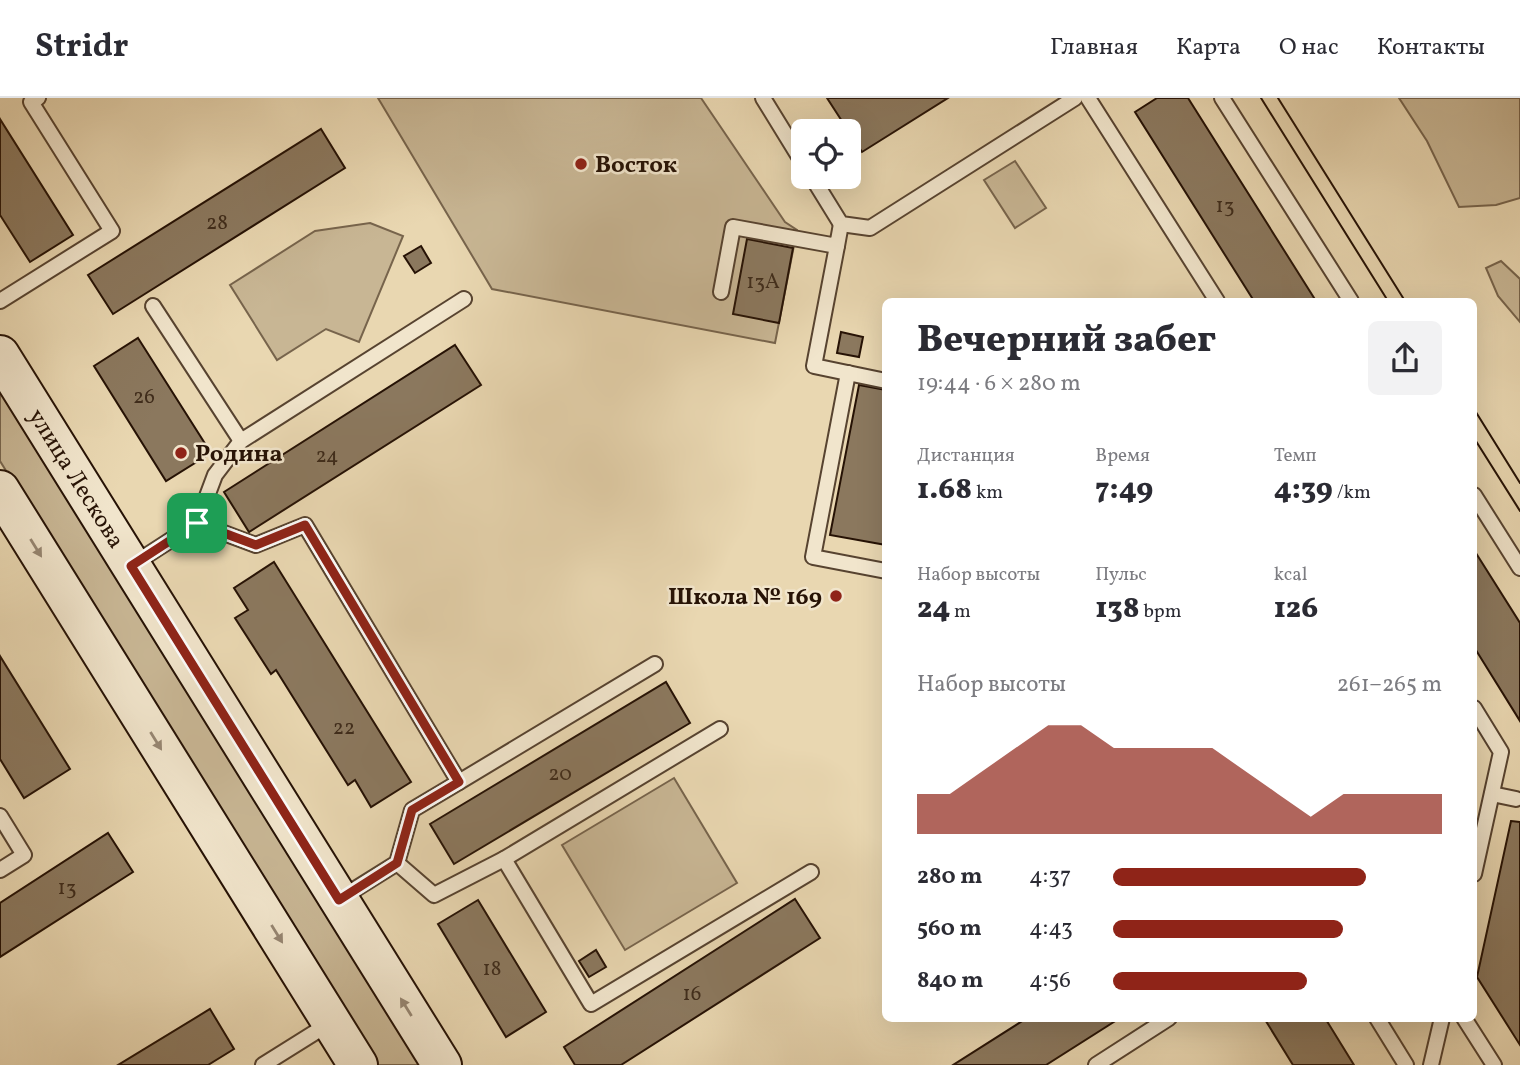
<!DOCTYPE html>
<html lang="ru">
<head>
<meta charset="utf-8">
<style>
  body { margin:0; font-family:Vollkorn,serif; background:#f2f2f3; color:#2b2b33; height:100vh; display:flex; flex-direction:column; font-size:26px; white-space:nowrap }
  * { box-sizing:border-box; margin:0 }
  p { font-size:23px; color:#7c7c81 }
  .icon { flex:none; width:38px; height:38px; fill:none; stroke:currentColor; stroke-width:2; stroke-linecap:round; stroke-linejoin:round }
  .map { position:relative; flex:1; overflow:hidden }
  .side { position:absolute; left:882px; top:200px; width:595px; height:724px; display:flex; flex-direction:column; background:#fff; border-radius:10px; box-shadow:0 7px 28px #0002 }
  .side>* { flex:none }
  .controls { position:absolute; left:791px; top:21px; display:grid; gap:14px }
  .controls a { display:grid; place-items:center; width:70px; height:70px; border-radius:10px; background:#fff; box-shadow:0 7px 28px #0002; font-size:35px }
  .pin { position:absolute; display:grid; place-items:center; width:60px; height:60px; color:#fff; margin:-30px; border-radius:14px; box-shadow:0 4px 10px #0006 }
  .round { display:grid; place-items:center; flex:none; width:74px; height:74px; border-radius:10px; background:#f2f2f3 }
  .headline { display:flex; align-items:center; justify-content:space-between; height:119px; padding:0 35px }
  h1 { font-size:38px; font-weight:800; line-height:52px }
  .metrics { display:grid; grid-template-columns:repeat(3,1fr); gap:10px; height:119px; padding:7px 35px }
  .metrics div { display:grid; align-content:center }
  .metrics b { font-size:30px; font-weight:800 }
  .metrics small { font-size:19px; font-weight:400 }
  .metrics p { font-size:19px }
  .chart { height:196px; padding:14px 35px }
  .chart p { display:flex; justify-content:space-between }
  .chart svg { width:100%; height:126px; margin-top:7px; fill:#8f2418; opacity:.7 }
  ul { padding:0 35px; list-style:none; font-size:23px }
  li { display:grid; grid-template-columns:112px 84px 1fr; align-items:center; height:52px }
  li i { height:18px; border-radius:9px; background:#8f2418 }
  header { display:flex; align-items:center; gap:42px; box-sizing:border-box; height:98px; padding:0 35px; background:#fff; border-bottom:2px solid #e1e1e2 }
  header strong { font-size:33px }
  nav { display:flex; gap:38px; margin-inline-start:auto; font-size:24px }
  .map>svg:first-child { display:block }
</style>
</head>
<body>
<header>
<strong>Stridr</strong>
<nav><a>Главная</a><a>Карта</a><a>О нас</a><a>Контакты</a></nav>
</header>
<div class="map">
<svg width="1520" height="967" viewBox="0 0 1520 967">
  <rect width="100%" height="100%" fill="#e9d7b1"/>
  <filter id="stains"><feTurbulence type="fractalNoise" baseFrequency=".00286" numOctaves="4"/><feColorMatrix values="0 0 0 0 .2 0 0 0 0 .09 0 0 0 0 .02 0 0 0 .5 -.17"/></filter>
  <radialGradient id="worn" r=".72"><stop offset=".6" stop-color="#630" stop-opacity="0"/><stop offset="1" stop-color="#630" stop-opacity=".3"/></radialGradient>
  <g fill="#c8b694" stroke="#77644c" stroke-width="2">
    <polygon points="378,0 701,0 785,124 797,132 775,245 492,191"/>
    <polygon points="1399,0 1520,0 1520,100 1496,107 1459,109 1427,43"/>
    <polygon points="1015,63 1046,110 1015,130 984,82"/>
    <polygon points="370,125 403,138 359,244 326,231 277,262 230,187 315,133"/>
    <polygon points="1501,163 1520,181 1520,224 1498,198 1486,170"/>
    <polygon points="0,275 431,967 377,967 0,363"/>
    <polygon points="674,680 737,785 625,852 562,747"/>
  </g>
  <g fill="#8b785e" stroke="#261205" stroke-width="2">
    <polygon points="827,0 948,0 862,54"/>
    <polygon points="1157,0 1188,0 1316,203 1254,203 1135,14"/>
    <polygon points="0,21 73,137 30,164 0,117"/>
    <polygon points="321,31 345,70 113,216 88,177"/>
    <polygon points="747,141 793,150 779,225 733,216"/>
    <polygon points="421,148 431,165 415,175 404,158"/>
    <polygon points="841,234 863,239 859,259 837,255"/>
    <polygon points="138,240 211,355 166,383 94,268"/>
    <polygon points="455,247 481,287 249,434 224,394"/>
    <polygon points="859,287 886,292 886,447 830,437"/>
    <polygon points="1474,452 1520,525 1520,623 1474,549"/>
    <polygon points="274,464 411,684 371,709 355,682 348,687 276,572 271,576 235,520 248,512 234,490"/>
    <polygon points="0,558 70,671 24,700 0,661"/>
    <polygon points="666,584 690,625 454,766 430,726"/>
    <polygon points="1511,723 1520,724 1520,947 1477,879"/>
    <polygon points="108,735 133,774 0,859 0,805"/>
    <polygon points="795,801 820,840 621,967 575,967 564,949"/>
    <polygon points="478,802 546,914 506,939 438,826"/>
    <polygon points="596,852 606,869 589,879 579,863"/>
    <polygon points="210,911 234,951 208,967 118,967"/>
    <polygon points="1027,920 1120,920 1046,967 953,967"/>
    <polygon points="1264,920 1325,920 1354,967 1293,967"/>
  </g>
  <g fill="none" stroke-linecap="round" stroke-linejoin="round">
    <defs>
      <g id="lane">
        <polyline points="763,0 803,65"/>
        <polyline points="1088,0 1217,203"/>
        <polyline points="1222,0 1351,203"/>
        <polyline points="812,79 841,126 870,130 1075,0"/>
        <polyline points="837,148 814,268 886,283"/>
        <polyline points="721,194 733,129 837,148 841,126"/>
        <polyline points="0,203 112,133 31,4 38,0"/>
        <polyline points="153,208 241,343"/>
        <polyline points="848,275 813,459 886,473"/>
        <polyline points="1474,397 1520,470"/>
        <polyline points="197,425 215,377 241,343 464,201"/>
        <polyline points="132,467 197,425 256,447 305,427 459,684 412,712 397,765 341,800"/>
        <polyline points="1474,610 1501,654 1474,776"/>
        <polyline points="459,684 655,566"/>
        <polyline points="1492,696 1516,701"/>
        <polyline points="0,718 24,757 0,772"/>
        <polyline points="504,761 720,631"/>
        <polyline points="397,765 434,797 504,761 591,906 811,774"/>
        <polyline points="1377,920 1406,967"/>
        <polyline points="1464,920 1494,967"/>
        <polyline points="263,967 330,925"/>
        <polyline points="1096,967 1169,920"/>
        <polyline points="1431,967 1442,920"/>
      </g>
      <g id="secondary">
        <polyline points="0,257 442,967"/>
        <polyline points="0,392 358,967"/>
      </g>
    </defs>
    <use href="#lane" stroke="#574330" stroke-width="18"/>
    <use href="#secondary" stroke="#261205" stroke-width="42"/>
    <use href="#lane" stroke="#f1e5cc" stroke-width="14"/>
    <use href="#secondary" stroke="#f1e5cc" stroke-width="38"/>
    <g stroke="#261205" stroke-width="2">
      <polyline points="1261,0 1388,203"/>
      <polyline points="1278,0 1405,203"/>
      <polyline points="1474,311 1520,385"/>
      <polyline points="1474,340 1520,413"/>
    </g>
  </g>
  <defs><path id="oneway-solid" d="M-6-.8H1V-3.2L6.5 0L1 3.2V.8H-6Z" transform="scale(1.75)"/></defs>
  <g fill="#968672">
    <use href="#oneway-solid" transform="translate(36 450) rotate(58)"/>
    <use href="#oneway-solid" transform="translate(156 643) rotate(58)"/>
    <use href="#oneway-solid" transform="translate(277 836) rotate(58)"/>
    <use href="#oneway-solid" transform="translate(406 909) rotate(-122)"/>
  </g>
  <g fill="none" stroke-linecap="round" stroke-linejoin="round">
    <defs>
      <polygon id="route" points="197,425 256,447 305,427 459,684 412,712 397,765 339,802 131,468"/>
    </defs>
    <use href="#route" stroke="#fff" stroke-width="14"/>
    <use href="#route" stroke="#8f2418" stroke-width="9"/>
  </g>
  <g fill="#8f2418" stroke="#f1e5cc" stroke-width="2.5">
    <circle cx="581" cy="66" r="7"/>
    <circle cx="181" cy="355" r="7"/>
    <circle cx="836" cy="498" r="7"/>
  </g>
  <g text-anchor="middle" stroke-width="5" stroke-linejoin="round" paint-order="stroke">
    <g font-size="21" fill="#3f2c1b">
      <text x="1225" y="114">13</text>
      <text x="217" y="131">28</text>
      <text x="763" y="190">13А</text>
      <text x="144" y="305">26</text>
      <text x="327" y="364">24</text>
      <text x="344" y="636">22</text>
      <text x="560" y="682">20</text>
      <text x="67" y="796">13</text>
      <text x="492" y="877">18</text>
      <text x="692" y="902">16</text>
    </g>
    <g font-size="24" font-weight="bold" fill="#261205" stroke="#f1e5cc" text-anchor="start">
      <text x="595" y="74">Восток</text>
      <text x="195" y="363">Родина</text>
      <text x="822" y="506" text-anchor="end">Школа № 169</text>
    </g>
    <g font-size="24" fill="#261205" stroke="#f1e5cc">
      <text transform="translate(77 380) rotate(58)" y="8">улица Лескова</text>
    </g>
  </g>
  <rect width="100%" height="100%" filter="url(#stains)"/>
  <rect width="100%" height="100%" fill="url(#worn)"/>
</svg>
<div class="controls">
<a><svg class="icon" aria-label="locate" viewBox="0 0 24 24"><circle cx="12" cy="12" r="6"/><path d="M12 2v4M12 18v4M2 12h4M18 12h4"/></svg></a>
</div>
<div class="pin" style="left:197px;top:425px;background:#1e9e55"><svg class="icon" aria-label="arrive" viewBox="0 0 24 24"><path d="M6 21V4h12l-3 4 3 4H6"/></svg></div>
<section class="side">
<div class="headline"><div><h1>Вечерний забег</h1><p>19:44 · 6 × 280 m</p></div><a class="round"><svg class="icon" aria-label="share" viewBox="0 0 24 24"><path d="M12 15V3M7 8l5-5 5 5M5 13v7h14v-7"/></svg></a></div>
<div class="metrics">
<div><p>Дистанция</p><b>1.68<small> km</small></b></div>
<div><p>Время</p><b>7:49</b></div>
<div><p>Темп</p><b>4:39<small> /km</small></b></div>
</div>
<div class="metrics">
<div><p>Набор высоты</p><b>24<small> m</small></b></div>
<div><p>Пульс</p><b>138<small> bpm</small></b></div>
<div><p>kcal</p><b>126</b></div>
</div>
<div class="chart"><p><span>Набор высоты</span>261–265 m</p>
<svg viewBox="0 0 160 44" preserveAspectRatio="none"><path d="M0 44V30L10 30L20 22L30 14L40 6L50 6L60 14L70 14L80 14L90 14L100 22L110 30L120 38L130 30L140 30L150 30L160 30V44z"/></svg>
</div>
<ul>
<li><b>280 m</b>4:37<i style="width:77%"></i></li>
<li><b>560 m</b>4:43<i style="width:70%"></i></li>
<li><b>840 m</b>4:56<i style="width:59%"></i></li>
</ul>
</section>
</div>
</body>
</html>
